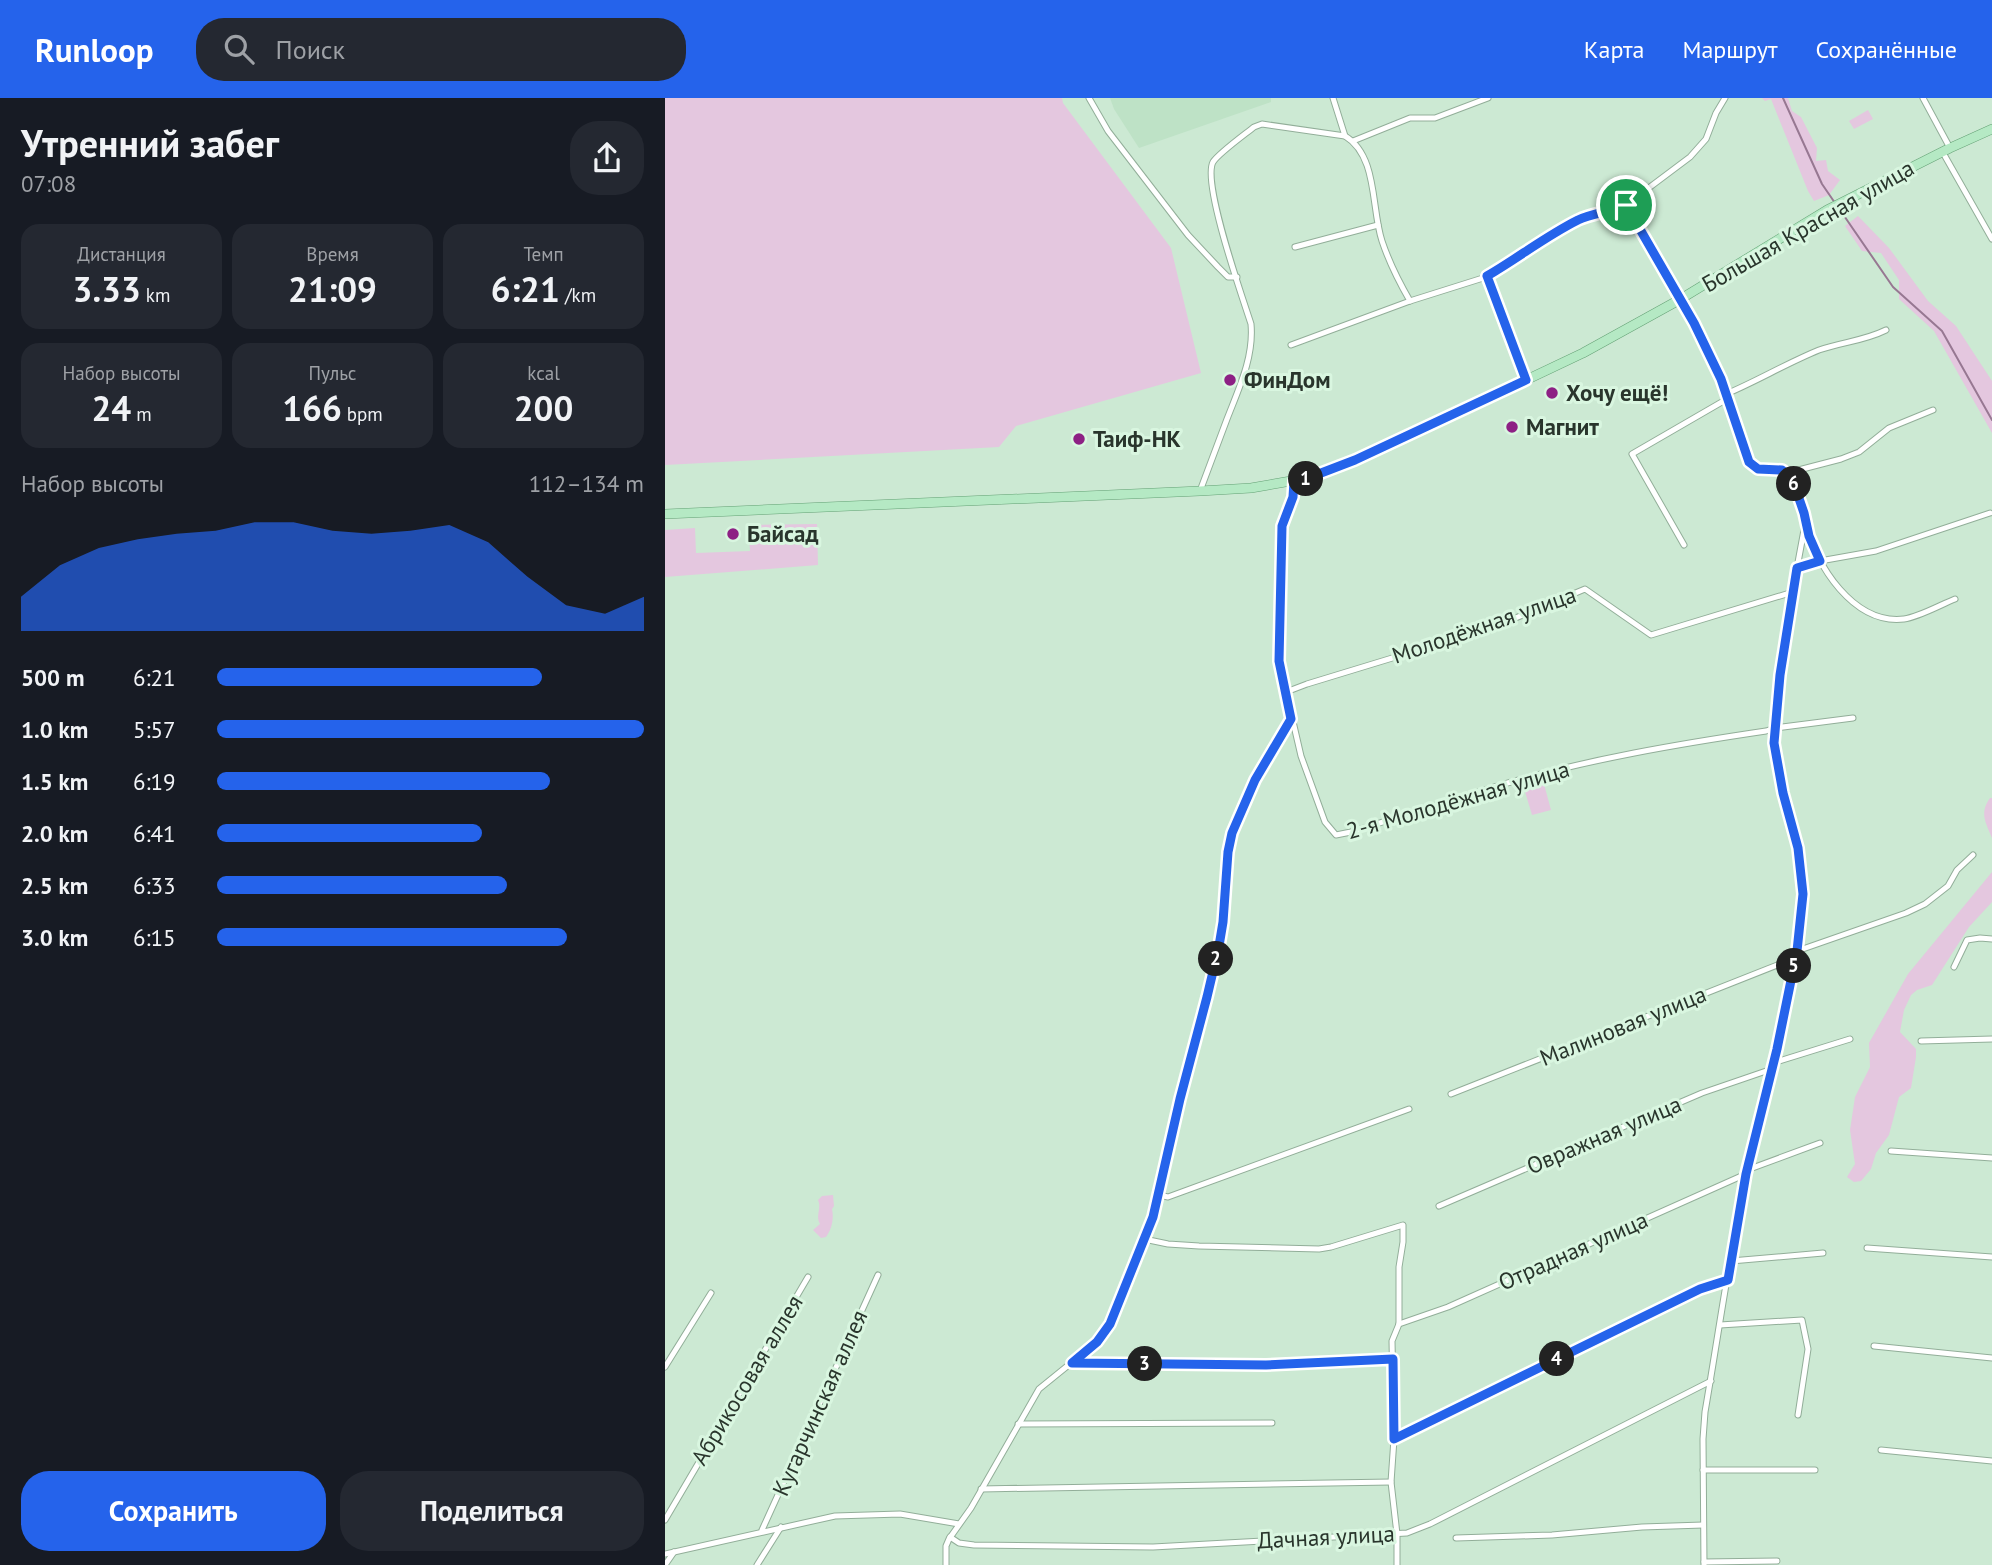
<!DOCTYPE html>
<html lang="ru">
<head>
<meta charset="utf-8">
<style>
  body { margin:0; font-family:"PT Sans",sans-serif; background:#242831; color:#f1f3f6; height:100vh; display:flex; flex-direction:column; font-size:26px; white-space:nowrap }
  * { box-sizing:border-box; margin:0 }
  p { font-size:23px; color:#9ea1a6 }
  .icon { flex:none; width:38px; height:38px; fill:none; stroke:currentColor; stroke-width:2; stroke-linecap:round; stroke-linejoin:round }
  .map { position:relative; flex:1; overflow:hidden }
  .side { display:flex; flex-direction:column; background:#171b24; width:665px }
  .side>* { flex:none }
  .pin { position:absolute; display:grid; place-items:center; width:60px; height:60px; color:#fff; margin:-30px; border:4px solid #fff; border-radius:50%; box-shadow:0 2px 7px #0007 }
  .km { position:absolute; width:35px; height:35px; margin:-18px; border-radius:50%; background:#222; color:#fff; font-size:19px; line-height:35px; text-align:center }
  .round { display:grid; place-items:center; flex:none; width:74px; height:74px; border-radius:28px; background:#242831 }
  .head { display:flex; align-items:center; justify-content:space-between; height:119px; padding:0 21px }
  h1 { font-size:38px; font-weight:700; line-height:52px }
  .figures { display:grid; grid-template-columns:repeat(3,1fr); gap:10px; height:119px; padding:7px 21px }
  .figures div { display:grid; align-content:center; border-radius:18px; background:#242831; text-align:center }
  .figures b { font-size:35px; font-weight:700 }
  .figures small { font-size:19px; font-weight:400 }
  .figures p { font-size:19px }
  .chart { height:196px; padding:14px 21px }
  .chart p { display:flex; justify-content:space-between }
  .chart svg { width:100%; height:126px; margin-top:7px; fill:#2563eb; opacity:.7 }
  .button { display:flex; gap:14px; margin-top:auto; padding:14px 21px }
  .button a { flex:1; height:80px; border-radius:28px; background:#2563eb; color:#fff; font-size:28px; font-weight:700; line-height:80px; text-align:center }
  .button a+a { background:#242831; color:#f1f3f6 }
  ul { padding:0 21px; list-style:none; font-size:23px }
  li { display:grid; grid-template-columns:112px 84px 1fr; align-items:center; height:52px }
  li i { height:18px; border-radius:9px; background:#2563eb }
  header { display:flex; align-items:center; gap:42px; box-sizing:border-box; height:98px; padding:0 35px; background:#2563eb; color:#fff }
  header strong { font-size:33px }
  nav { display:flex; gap:38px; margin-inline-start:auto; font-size:24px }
  .search { width:490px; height:63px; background:#242831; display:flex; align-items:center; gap:18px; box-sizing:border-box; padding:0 24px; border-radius:28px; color:#9ea1a6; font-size:26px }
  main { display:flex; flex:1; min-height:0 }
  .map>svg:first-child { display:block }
</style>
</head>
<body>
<header>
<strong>Runloop</strong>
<div class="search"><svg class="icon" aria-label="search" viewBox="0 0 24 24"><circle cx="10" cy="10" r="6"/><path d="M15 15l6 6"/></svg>Поиск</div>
<nav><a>Карта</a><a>Маршрут</a><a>Сохранённые</a></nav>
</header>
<main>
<section class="side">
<div class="head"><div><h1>Утренний забег</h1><p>07:08</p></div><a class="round"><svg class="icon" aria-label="share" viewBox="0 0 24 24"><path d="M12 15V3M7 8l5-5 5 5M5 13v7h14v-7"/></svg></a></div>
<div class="figures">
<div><p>Дистанция</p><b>3.33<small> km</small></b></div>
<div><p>Время</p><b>21:09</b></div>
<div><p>Темп</p><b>6:21<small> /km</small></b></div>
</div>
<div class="figures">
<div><p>Набор высоты</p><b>24<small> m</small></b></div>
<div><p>Пульс</p><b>166<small> bpm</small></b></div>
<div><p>kcal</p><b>200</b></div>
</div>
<div class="chart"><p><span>Набор высоты</span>112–134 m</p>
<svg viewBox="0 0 160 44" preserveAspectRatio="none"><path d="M0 44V32L10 21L20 15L30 12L40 10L50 9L60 6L70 6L80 9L90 10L100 9L110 7L120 13L130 25L140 35L150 38L160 32V44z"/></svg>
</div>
<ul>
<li><b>500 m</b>6:21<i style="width:76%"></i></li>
<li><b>1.0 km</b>5:57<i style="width:100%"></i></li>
<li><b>1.5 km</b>6:19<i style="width:78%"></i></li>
<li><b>2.0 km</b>6:41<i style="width:62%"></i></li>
<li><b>2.5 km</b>6:33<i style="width:68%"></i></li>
<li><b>3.0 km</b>6:15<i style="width:82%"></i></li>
</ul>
<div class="button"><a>Сохранить</a><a>Поделиться</a></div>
</section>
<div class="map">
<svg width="1327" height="1467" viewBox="0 0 1327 1467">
  <rect width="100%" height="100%" fill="#cce9d3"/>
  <polygon fill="#bee2c6" points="445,0 606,0 606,4 474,50 449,11"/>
  <g fill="#e4c7df">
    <polygon points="0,0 397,0 398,5 506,150 536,275 351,328 334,349 0,367"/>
    <polygon points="1097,0 1123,0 1127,13 1136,19 1152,50 1151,63 1161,62 1163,73 1175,82 1164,97 1149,103 1143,93 1106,1 1100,3"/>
    <polygon points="1203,12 1208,21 1189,31 1184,23"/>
    <polygon points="1193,118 1224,150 1263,203 1291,228 1327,283 1327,335 1269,233 1234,201 1234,182 1216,155 1197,153 1180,128"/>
    <polygon points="152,426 153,467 0,479 0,432 30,430 31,455 85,453 83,427"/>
    <polygon points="875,683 879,686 886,712 867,717 858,687"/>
    <path d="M1325 700H1327V740C1321 725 1314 715 1325 700Z"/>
    <polygon points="1327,774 1327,804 1304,829 1267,887 1252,892 1246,897 1239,912 1235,934 1251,951 1251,959 1246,990 1234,999 1224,1037 1211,1055 1206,1071 1196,1083 1189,1084 1182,1079 1190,1066 1185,1032 1190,999 1205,969 1204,945 1243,876"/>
    <path d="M168 1097 169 1108 167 1111C169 1120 167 1131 161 1139L156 1140 148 1132 155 1126C150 1118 157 1110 153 1102L157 1098Z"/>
  </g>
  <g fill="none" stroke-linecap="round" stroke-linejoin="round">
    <g stroke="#977892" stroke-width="2">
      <polyline points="1118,0 1157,86 1170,105"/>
      <polyline points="1173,109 1228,189 1277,233 1327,322"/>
    </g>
    <defs>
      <g id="minor">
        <polyline points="424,0 443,33 523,137 553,169 563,179 572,179"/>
        <path d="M668 0 680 38C713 58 706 110 717 143 724 164 734 184 745 203"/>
        <polyline points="1258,0 1285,50"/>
        <polyline points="688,43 745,20 770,20 823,0"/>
        <polyline points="1277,53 1327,141"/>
        <polyline points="961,107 1014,202 1029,224 1056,281 1084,364 1093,371 1117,372 1122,375 1176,361 1194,354 1224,330 1268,312"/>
        <polyline points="630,149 713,127"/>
        <polyline points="822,178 861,282"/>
        <polyline points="626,247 745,203 818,180 913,122 931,115 961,107 1025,59 1041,41 1051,15 1060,0"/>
        <path d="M1061 296C1092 283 1122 265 1154 252 1177 244 1199 243 1221 232"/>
        <path d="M629 383 628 399 617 428 614 563 636 658 660 724 671 737 686 734C737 718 788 701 839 686 925 661 1013 646 1101 633L1110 630 1188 620"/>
        <path d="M535 393C544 369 553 345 562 321 574 290 589 259 586 226 577 198 537 85 548 64 554 55 579 37 589 29L597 26 680 38"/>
        <path d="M1141 425C1150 467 1189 527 1239 521 1254 519 1275 507 1290 501"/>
        <polyline points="1019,447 967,356 1062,301"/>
        <polyline points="1132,470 1155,463 1211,453 1325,415"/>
        <polyline points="621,594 642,586 829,529 920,491 986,537 1128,494"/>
        <polyline points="1132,853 1241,815 1260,806 1283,788 1292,772 1308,757"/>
        <polyline points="1289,869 1302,842 1315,840 1327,841"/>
        <polyline points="1256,943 1327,941"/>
        <polyline points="1108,965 1185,941"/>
        <polyline points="786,996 1130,860"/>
        <polyline points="1226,1053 1327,1060"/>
        <polyline points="1082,1072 1155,1045"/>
        <polyline points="494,1097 503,1099 744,1011"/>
        <polyline points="774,1108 1037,995 1107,971"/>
        <polyline points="479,1141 503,1146 534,1148 654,1151 666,1149 738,1127 738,1144 734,1169 734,1226 727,1243 729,1341 726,1384 732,1436 732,1467"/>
        <polyline points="1202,1150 1327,1159"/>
        <polyline points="1066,1163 1158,1155"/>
        <polyline points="734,1226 783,1209 1081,1076"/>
        <polyline points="1055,1227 1137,1222 1143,1251 1133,1317"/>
        <polyline points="1209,1248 1327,1260"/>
        <polyline points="407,1265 601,1267 728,1261"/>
        <polyline points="0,1269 46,1195"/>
        <polyline points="353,1326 607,1325"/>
        <polyline points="729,1341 1035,1191 1063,1182"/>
        <polyline points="1216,1352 1327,1363"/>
        <polyline points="1038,1372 1150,1372"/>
        <polyline points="316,1391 726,1384"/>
        <polyline points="0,1422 143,1179"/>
        <polyline points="97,1432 213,1177"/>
        <polyline points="285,1439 294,1445 309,1447 488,1449 742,1435 765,1426 1046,1283"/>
        <polyline points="791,1440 887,1437 977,1429 1038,1427"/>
        <polyline points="0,1456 170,1418 235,1416 294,1426"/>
        <polyline points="1039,1464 1112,1463"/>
        <polyline points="0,1467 9,1454"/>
        <polyline points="92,1467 116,1429"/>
        <polyline points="281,1467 281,1448 284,1441 306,1410 374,1291 432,1244 445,1226 454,1206 488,1119 494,1097 515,1001 542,899 558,824 563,754 567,735 590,682 626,621"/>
        <path d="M1039 1467 1038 1341 1040 1314C1055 1227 1067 1139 1086 1053 1105 969 1134 885 1138 798 1141 749 1113 697 1109 647 1108 632 1111 615 1113 600 1117 543 1129 487 1139 432 1139 413 1134 389 1122 375"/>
      </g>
      <polyline id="primary" points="0,416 535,393 586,390 643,380 711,353 918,255 1014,202 1162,112 1285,50 1327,31"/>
    </defs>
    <use href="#minor" stroke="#92ae99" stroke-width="7"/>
    <use href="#primary" stroke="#64a175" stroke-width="10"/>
    <use href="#minor" stroke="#fff" stroke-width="5"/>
    <use href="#primary" stroke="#b5e9c4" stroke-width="9"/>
  </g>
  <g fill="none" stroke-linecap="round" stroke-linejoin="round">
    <defs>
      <path id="route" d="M961 107 1029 225 1056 281 1084 364 1093 371 1117 372 1127 380 1139 415 1144 438 1155 463 1132 470 1115 577 1109 645 1118 695 1133 750 1138 796 1132 853 1112 951 1081 1076 1063 1182 1035 1191 729 1341 728 1261 601 1267 407 1265 432 1244 445 1226 488 1119 515 1001 542 899 554 848 558 824 563 754 567 735 590 682 626 621 614 563 617 428 628 399 629 383 643 380 690 362 861 282 822 178C853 160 881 138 913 122 928 115 945 114 961 107Z"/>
    </defs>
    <use href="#route" stroke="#fff" stroke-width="14"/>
    <use href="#route" stroke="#2563eb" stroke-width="9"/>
  </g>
  <g fill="#8d2084" stroke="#d9f6e0" stroke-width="2.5">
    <circle cx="565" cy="282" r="7"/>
    <circle cx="887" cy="295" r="7"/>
    <circle cx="847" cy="329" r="7"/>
    <circle cx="414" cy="341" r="7"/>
    <circle cx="68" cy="436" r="7"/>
  </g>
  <g text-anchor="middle" stroke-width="6" stroke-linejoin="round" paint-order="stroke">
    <g font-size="23" fill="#29352c" stroke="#d9f6e0">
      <text transform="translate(1143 128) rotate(-30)" y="8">Большая Красная улица</text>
      <text transform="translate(819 527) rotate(-19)" y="8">Молодёжная улица</text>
      <text transform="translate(793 702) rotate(-16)" y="8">2-я Молодёжная улица</text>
      <text transform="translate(958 928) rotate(-22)" y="8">Малиновая улица</text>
      <text transform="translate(939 1037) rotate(-23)" y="8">Овражная улица</text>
      <text transform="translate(908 1153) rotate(-24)" y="8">Отрадная улица</text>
      <text transform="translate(82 1282) rotate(-59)" y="8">Абрикосовая аллея</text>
      <text transform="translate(155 1305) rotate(-66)" y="8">Кугарчинская аллея</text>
      <text transform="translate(661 1439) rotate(-3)" y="8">Дачная улица</text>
    </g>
    <g font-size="23" font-weight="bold" fill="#29352c" stroke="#d9f6e0" text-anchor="start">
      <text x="579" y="290">ФинДом</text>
      <text x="901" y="303">Хочу ещё!</text>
      <text x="861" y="337">Магнит</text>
      <text x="428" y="349">Таиф-НК</text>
      <text x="82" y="444">Байсад</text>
    </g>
  </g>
</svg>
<div class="pin" style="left:961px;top:107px;background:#1e9e55"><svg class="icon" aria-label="arrive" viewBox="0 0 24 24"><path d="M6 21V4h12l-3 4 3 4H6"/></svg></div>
<b class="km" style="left:641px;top:381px">1</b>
<b class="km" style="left:551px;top:861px">2</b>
<b class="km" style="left:480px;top:1266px">3</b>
<b class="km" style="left:892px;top:1261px">4</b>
<b class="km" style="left:1129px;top:868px">5</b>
<b class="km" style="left:1129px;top:386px">6</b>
</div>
</main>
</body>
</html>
